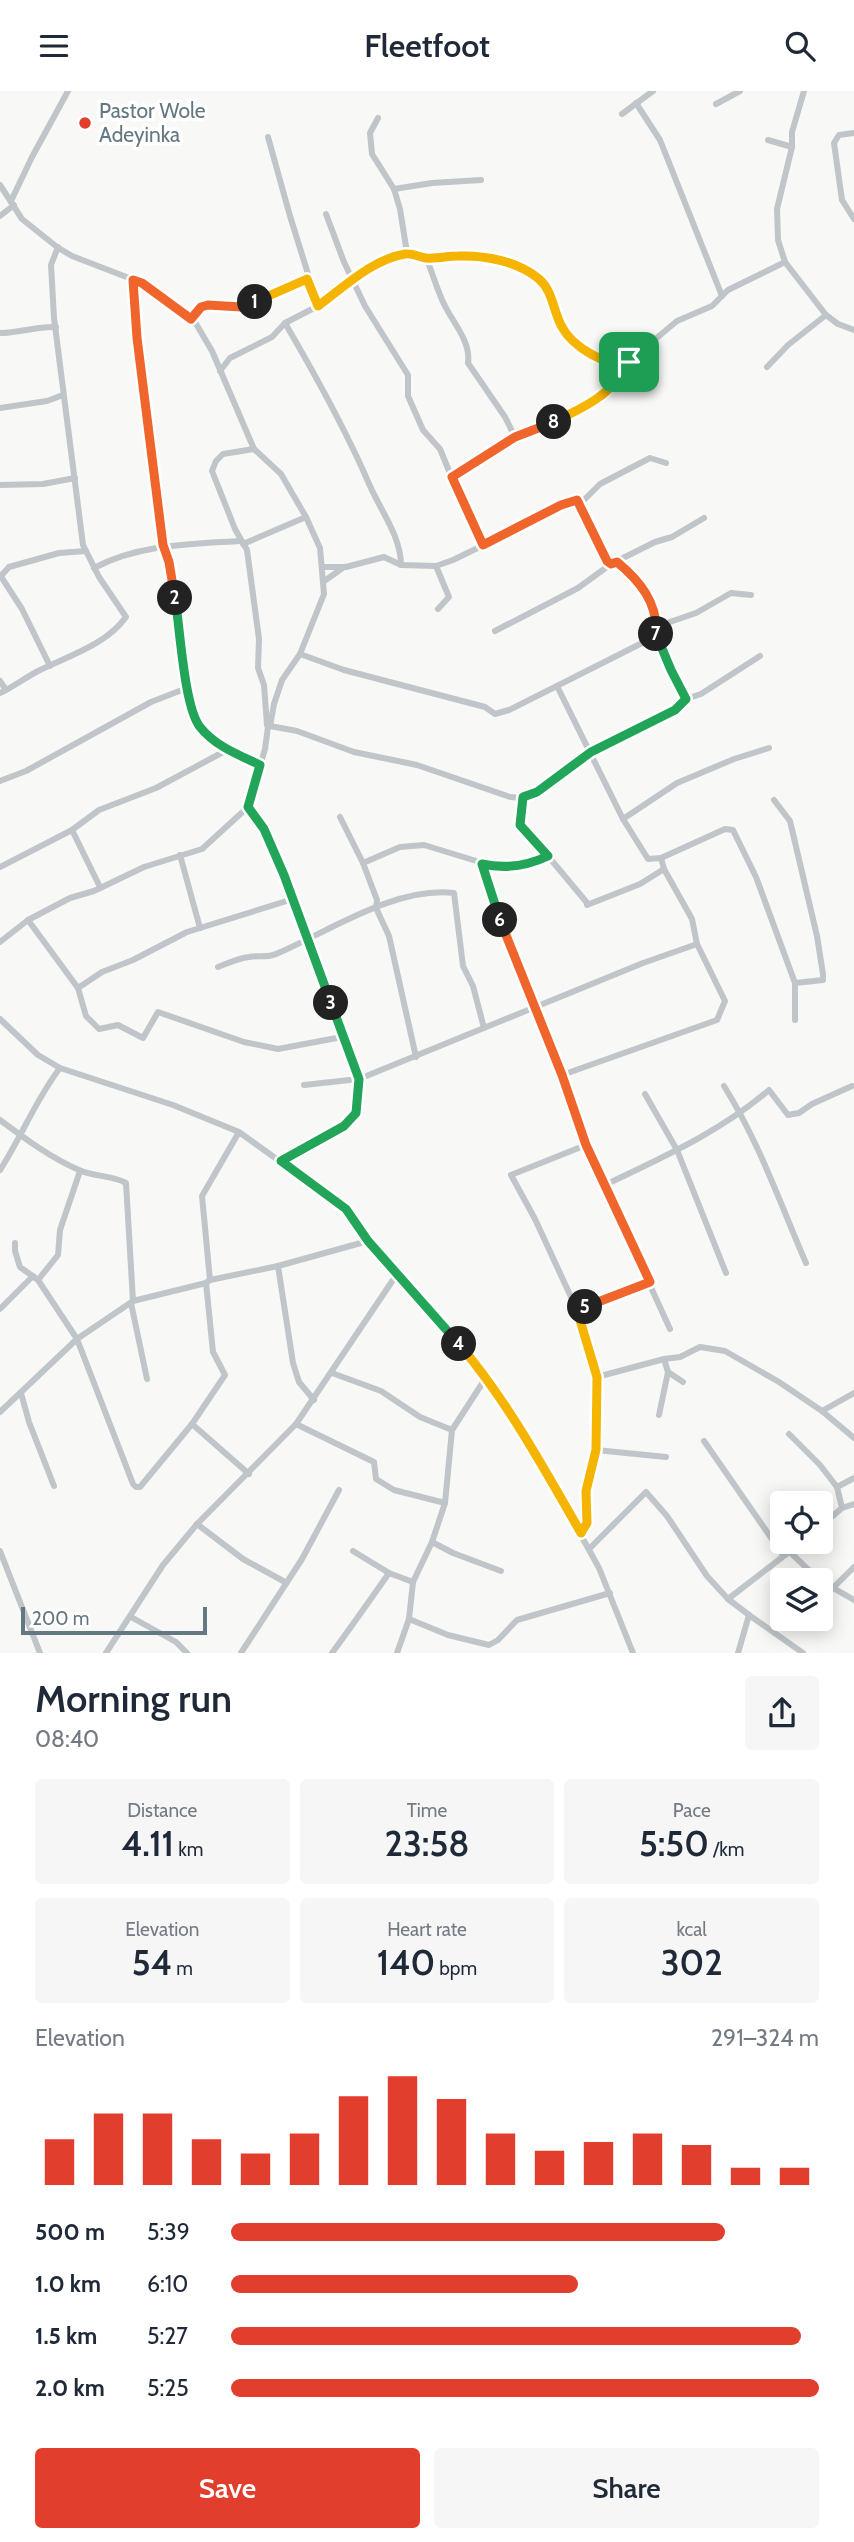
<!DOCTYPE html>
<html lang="en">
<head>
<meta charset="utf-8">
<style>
  body { margin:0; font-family:Cabin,sans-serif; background:#f6f6f7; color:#1f2937; height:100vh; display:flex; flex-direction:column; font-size:26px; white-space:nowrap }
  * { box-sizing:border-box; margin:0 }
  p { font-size:23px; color:#747a83 }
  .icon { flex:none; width:38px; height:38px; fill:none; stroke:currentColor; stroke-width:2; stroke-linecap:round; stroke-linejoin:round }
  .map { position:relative; height:1562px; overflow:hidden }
  .sheet { display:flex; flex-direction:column; background:#fff; flex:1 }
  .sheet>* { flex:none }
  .buttons { position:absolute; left:770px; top:1400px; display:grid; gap:14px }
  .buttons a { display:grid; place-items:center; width:63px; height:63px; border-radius:7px; background:#fff; box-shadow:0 4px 18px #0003; font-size:35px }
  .scale { position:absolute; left:21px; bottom:18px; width:186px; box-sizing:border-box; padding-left:7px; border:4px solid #647881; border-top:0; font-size:19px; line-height:24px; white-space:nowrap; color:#647881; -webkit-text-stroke:5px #fff; paint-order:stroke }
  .pin { position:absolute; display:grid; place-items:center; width:60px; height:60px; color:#fff; margin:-30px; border-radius:14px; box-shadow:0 4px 10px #0006 }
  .km { position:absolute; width:35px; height:35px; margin:-18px; border-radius:50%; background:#222; color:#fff; font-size:19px; line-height:35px; text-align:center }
  .round { display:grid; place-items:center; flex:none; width:74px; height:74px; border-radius:7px; background:#f6f6f7 }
  .overview { display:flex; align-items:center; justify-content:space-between; height:119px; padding:0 35px }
  h1 { font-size:38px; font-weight:600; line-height:52px }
  .figures { display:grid; grid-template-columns:repeat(3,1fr); gap:10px; height:119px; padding:7px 35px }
  .figures div { display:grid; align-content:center; border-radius:7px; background:#f6f6f7; text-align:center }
  .figures b { font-size:35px; font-weight:600 }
  .figures small { font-size:19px; font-weight:400 }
  .figures p { font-size:19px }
  .chart { height:196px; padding:14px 35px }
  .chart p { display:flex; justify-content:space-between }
  .chart svg { width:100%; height:126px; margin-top:7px; stroke:#e13e2d; stroke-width:6 }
  .cta { display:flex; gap:14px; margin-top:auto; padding:14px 35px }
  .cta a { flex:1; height:80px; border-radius:7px; background:#e13e2d; color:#fff; font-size:28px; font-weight:600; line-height:80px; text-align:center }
  .cta a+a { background:#f6f6f7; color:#1f2937 }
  ul { padding:0 35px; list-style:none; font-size:23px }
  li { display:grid; grid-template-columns:112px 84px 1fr; align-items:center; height:52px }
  li i { height:18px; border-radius:9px; background:#e13e2d }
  header { display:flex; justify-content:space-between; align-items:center; height:91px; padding:0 35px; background:#fff; font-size:32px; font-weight:600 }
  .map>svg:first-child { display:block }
</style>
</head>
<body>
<header><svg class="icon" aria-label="menu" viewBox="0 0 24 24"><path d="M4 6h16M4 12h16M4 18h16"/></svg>Fleetfoot<svg class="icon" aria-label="search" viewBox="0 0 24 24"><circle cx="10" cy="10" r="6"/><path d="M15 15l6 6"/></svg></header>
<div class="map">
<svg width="854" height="1562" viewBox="0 0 854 1562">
  <rect width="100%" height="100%" fill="#f8f8f6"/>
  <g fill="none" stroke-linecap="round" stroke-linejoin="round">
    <g stroke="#bfc5c8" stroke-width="6">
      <polyline points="804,0 792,41 792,56 777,118 778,149 785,171 826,224 838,233 854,239"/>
      <polyline points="636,12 660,49 722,205"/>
      <polyline points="716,13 740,0"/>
      <polyline points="622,23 653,0"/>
      <polyline points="378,27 370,42 372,63 394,98 400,118 407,162"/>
      <polyline points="854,42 839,44 834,52 842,109 854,128"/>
      <polyline points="268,46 290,125 309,186 307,188 318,215"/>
      <polyline points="768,49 792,56"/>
      <polyline points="0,94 22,128 57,156 72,165 142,192 181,218 195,231 212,260 254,358 281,383 306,426 320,457 324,503 300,563 282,589 274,613 270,635 268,636 265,658 248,716 202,758 144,776 94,800 70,807 28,829 0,851"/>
      <polyline points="394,98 432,92 481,89"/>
      <polyline points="11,110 32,66 68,0"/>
      <polyline points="326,123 344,171 365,215 408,284 408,305 423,339 440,358 463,414 483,454"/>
      <polyline points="0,125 14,114"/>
      <path d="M426 167C433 182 437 200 445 215 454 233 471 251 468 272L505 326 515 346"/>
      <polyline points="133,189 137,247 163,454 169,471 187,597 195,628 202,639 219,653 260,674"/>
      <polyline points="191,227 201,216 208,214 241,216 263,209 307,188"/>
      <path d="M285 232C316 285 346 339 370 395 381 420 401 446 401 474"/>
      <path d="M0 242C19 242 37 235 56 236"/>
      <polyline points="767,276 788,254 826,224"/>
      <polyline points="220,280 230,267 272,246 285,232 318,215 375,174 407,162 426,167 460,165 494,167 528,180 545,195 556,217 563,239 570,246 586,259 608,270 622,273 629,270 677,230 712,215 728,199 785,171"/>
      <polyline points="0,317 47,310 63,304"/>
      <polyline points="254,358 223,363 216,370 212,380 235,438 247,459 259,548 258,577 264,594 267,634"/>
      <polyline points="452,386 515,346 556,330 598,307 616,287 628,281 629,270"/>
      <polyline points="0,394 43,393 75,387"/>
      <polyline points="579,414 600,393 650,367 666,372"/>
      <polyline points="243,453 306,426"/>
      <polyline points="617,471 630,482 652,512 657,530 656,545 686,608"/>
      <polyline points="436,475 449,506 438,518"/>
      <polyline points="323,476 346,476 384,466 401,474 436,475 453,469 531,431 561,414 577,409 602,463 611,473"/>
      <path d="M94 477C138 453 192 453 240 450"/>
      <polyline points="0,484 22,518 50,575"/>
      <polyline points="1,485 9,476 59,462 86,460"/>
      <polyline points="323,491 344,476"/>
      <polyline points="656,539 667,532 696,522 731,502 751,504"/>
      <polyline points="495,540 578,497 611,473 655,451 672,446 704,427"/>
      <polyline points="300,563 344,579 485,616 495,623 509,619 656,545"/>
      <polyline points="0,590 6,599"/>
      <polyline points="557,595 623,728 648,768 661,767 664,778 692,828 697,853 725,910 717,929 562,984"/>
      <path d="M0 602C13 596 25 587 38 580 68 565 106 554 126 526L99 486 83 454 54 227 51 174 58 156"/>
      <polyline points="270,635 297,640 354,661 417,674 510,706 523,707 537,701 591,661 675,619 686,608 701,603 760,565"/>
      <polyline points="0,690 26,680 151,611 187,597"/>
      <polyline points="523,707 520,734 548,765"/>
      <polyline points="774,709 790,730 817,845 823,883 823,889 795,892"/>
      <polyline points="248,716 264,738 284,784 359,988 356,1022 344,1035 281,1070"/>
      <polyline points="340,726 363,772 377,809 376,817 389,845 416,966"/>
      <polyline points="623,728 677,692 734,668 769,657"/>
      <polyline points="72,739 100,796"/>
      <polyline points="180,764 200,837"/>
      <polyline points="661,767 725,738 733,739 756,786 795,892 795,929"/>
      <polyline points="363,772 400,756 424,754 496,776 532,773 548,765 588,813"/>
      <polyline points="482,773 489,801 562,984 586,1054 670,1238"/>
      <polyline points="0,776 72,739 99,719 156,697 227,659"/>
      <polyline points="587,814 640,793 664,778"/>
      <polyline points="28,829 78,897 86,925 99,938 118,934 143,947 158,921 244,951 278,958 342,946"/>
      <path d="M218 876C228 872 239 867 249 866 258 864 268 867 276 863 328 841 395 795 454 802L463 875 473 895 484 937"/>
      <polyline points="78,897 102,881 133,869 187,841 293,808"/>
      <polyline points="0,928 38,964 60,977 173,1014 239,1041 346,1118 368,1150 487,1285 529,1350 599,1477 633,1562"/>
      <polyline points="304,994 359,988 643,872 697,853"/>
      <path d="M724 995C759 1051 780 1112 806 1172"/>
      <polyline points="645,1003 677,1059 726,1182"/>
      <path d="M0 1029C24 1047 51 1067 79 1079 94 1086 111 1084 126 1092L133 1210"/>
      <path d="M0 1079C22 1045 36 1008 60 977"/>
      <path d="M605 1094C663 1066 720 1041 769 999L788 1024 799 1022 812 1013 852 995"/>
      <polyline points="15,1152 15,1160 20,1176 38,1189 77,1248 133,1393 136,1396 140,1396 192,1333 225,1284 213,1261 206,1192"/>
      <polyline points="278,1175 293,1272 299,1291 314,1309"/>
      <polyline points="38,1189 58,1164 60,1139 80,1080"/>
      <polyline points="210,1189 202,1105 239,1041"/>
      <polyline points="131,1212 147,1288"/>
      <polyline points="0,1218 33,1185"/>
      <polyline points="577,1219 650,1191"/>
      <polyline points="664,1268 668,1281 683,1291"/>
      <polyline points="332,1282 381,1300 420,1326 452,1339"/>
      <polyline points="597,1286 664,1268 680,1266 700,1256 725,1260 779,1291 822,1320 854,1347"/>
      <polyline points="21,1302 29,1331 54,1395"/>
      <polyline points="822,1320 854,1302"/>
      <polyline points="0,1321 77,1248 133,1210 206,1192 210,1189 278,1175 368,1150"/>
      <polyline points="659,1324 668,1281"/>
      <polyline points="192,1333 249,1383"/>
      <polyline points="296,1333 374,1371 376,1388 394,1399 445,1412"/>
      <polyline points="789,1343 820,1374 837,1396"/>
      <polyline points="704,1350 783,1464"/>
      <polyline points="596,1359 666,1366"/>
      <polyline points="842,1417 854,1413"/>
      <polyline points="197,1433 243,1468 285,1491"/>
      <polyline points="821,1435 842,1417 837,1396 854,1387"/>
      <polyline points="581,1442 587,1431 586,1400 596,1359 597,1286 577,1219 535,1128 511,1084 586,1054"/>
      <polyline points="432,1451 453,1462 501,1480"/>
      <polyline points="589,1458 646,1401 667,1425 707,1485 728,1508"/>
      <polyline points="0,1460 40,1562"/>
      <polyline points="353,1460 389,1482 413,1491"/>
      <polyline points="790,1461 819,1489"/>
      <polyline points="821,1490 854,1509"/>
      <polyline points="833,1497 854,1476"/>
      <polyline points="749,1524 803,1562"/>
      <polyline points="131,1526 176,1551 187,1562"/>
      <polyline points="409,1528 448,1544 489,1554 498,1549 517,1529 610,1502"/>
      <polyline points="106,1562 163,1474 197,1433 296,1333 397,1183"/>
      <polyline points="241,1562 302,1468 339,1399"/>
      <path d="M332 1562C352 1535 370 1509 389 1482"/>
      <polyline points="397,1562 409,1528 413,1491 432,1451 445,1412 452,1339 487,1285"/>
      <polyline points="738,1562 749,1524 728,1508 802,1451"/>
    </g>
  </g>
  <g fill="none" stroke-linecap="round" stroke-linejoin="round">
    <defs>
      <path id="split-1" d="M255 211 307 188 318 215C344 196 373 168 405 163 412 162 419 166 426 167 436 168 448 165 458 165 485 164 517 170 539 188 553 200 553 220 562 236 572 255 608 278 629 271"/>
      <polyline id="split-2" points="175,507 169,471 163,454 137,247 133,189 142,192 191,228 201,216 208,214 241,216 255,211"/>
      <path id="split-3" d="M175 507C180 536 184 616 200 636 215 655 239 664 260 674L248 716 264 738 284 784 331 912"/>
      <polyline id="split-4" points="331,912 359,988 356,1022 344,1035 281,1070 346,1118 368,1150 459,1253"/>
      <path id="split-5" d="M459 1253C508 1311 543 1376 581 1442L587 1432 586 1400 596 1359 597 1286 577 1219 585 1216"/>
      <polyline id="split-6" points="500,829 562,984 586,1054 650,1191 585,1216"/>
      <path id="split-7" d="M500 829 482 773C505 778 527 775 548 765L520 734 523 706 537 701 591 661 675 619 686 608 671 579 656 543"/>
      <path id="split-8" d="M554 331 515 346 452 386 483 454 561 414 577 409 607 470 611 473 617 471C640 490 658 512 656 543"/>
      <path id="split-9" d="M554 331C569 323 586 316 599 306 611 298 615 288 628 281L629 271"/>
    </defs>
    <use href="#split-1" stroke="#fff" stroke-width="14"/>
    <use href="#split-2" stroke="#fff" stroke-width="14"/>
    <use href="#split-3" stroke="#fff" stroke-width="14"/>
    <use href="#split-4" stroke="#fff" stroke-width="14"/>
    <use href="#split-5" stroke="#fff" stroke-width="14"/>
    <use href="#split-6" stroke="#fff" stroke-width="14"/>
    <use href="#split-7" stroke="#fff" stroke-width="14"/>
    <use href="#split-8" stroke="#fff" stroke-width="14"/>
    <use href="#split-9" stroke="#fff" stroke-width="14"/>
    <use href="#split-1" stroke="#f5b400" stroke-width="9"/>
    <use href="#split-2" stroke="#f0652b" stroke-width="9"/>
    <use href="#split-3" stroke="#22a559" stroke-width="9"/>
    <use href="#split-4" stroke="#22a559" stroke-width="9"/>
    <use href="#split-5" stroke="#f5b400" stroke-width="9"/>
    <use href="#split-6" stroke="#f0652b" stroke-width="9"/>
    <use href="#split-7" stroke="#22a559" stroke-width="9"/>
    <use href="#split-8" stroke="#f0652b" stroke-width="9"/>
    <use href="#split-9" stroke="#f5b400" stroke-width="9"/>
  </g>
  <circle fill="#e13e2d" stroke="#fff" stroke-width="2.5" cx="85" cy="32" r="7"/>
  <g text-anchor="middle" stroke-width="7" stroke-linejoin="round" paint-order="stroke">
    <g font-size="21" fill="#647881" stroke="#fff" text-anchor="start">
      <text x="99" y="27">Pastor Wole<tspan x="99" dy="24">Adeyinka</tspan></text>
    </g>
  </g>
</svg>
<div class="buttons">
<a><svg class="icon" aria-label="locate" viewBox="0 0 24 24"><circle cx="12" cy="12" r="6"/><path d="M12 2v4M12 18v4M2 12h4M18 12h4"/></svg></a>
<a><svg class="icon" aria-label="layers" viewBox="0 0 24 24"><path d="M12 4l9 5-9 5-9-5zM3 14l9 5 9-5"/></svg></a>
</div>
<div class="scale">200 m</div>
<div class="pin" style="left:629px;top:271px;background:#1e9e55"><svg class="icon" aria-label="arrive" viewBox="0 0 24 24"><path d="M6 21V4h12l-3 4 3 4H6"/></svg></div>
<b class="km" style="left:255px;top:211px">1</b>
<b class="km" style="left:175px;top:507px">2</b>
<b class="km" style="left:331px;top:912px">3</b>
<b class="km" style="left:459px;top:1253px">4</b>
<b class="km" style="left:585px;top:1216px">5</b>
<b class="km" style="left:500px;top:829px">6</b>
<b class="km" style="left:656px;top:543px">7</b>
<b class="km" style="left:554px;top:331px">8</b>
</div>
<section class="sheet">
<div class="overview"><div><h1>Morning run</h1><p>08:40</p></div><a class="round"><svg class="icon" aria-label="share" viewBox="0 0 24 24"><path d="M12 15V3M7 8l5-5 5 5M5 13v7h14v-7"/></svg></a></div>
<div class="figures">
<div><p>Distance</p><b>4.11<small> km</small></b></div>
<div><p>Time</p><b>23:58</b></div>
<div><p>Pace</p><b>5:50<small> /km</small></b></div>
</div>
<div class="figures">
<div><p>Elevation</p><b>54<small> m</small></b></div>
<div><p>Heart rate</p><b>140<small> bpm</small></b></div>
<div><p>kcal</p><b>302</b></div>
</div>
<div class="chart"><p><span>Elevation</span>291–324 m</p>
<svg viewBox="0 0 160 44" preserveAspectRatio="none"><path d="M5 44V28M15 44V19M25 44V19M35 44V28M45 44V33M55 44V26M65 44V13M75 44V6M85 44V14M95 44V26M105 44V32M115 44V29M125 44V26M135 44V30M145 44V38M155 44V38"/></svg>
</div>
<ul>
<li><b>500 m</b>5:39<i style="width:84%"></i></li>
<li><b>1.0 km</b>6:10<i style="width:59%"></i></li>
<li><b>1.5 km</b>5:27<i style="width:97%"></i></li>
<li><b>2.0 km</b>5:25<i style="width:100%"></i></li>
</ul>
<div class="cta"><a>Save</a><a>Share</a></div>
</section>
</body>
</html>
